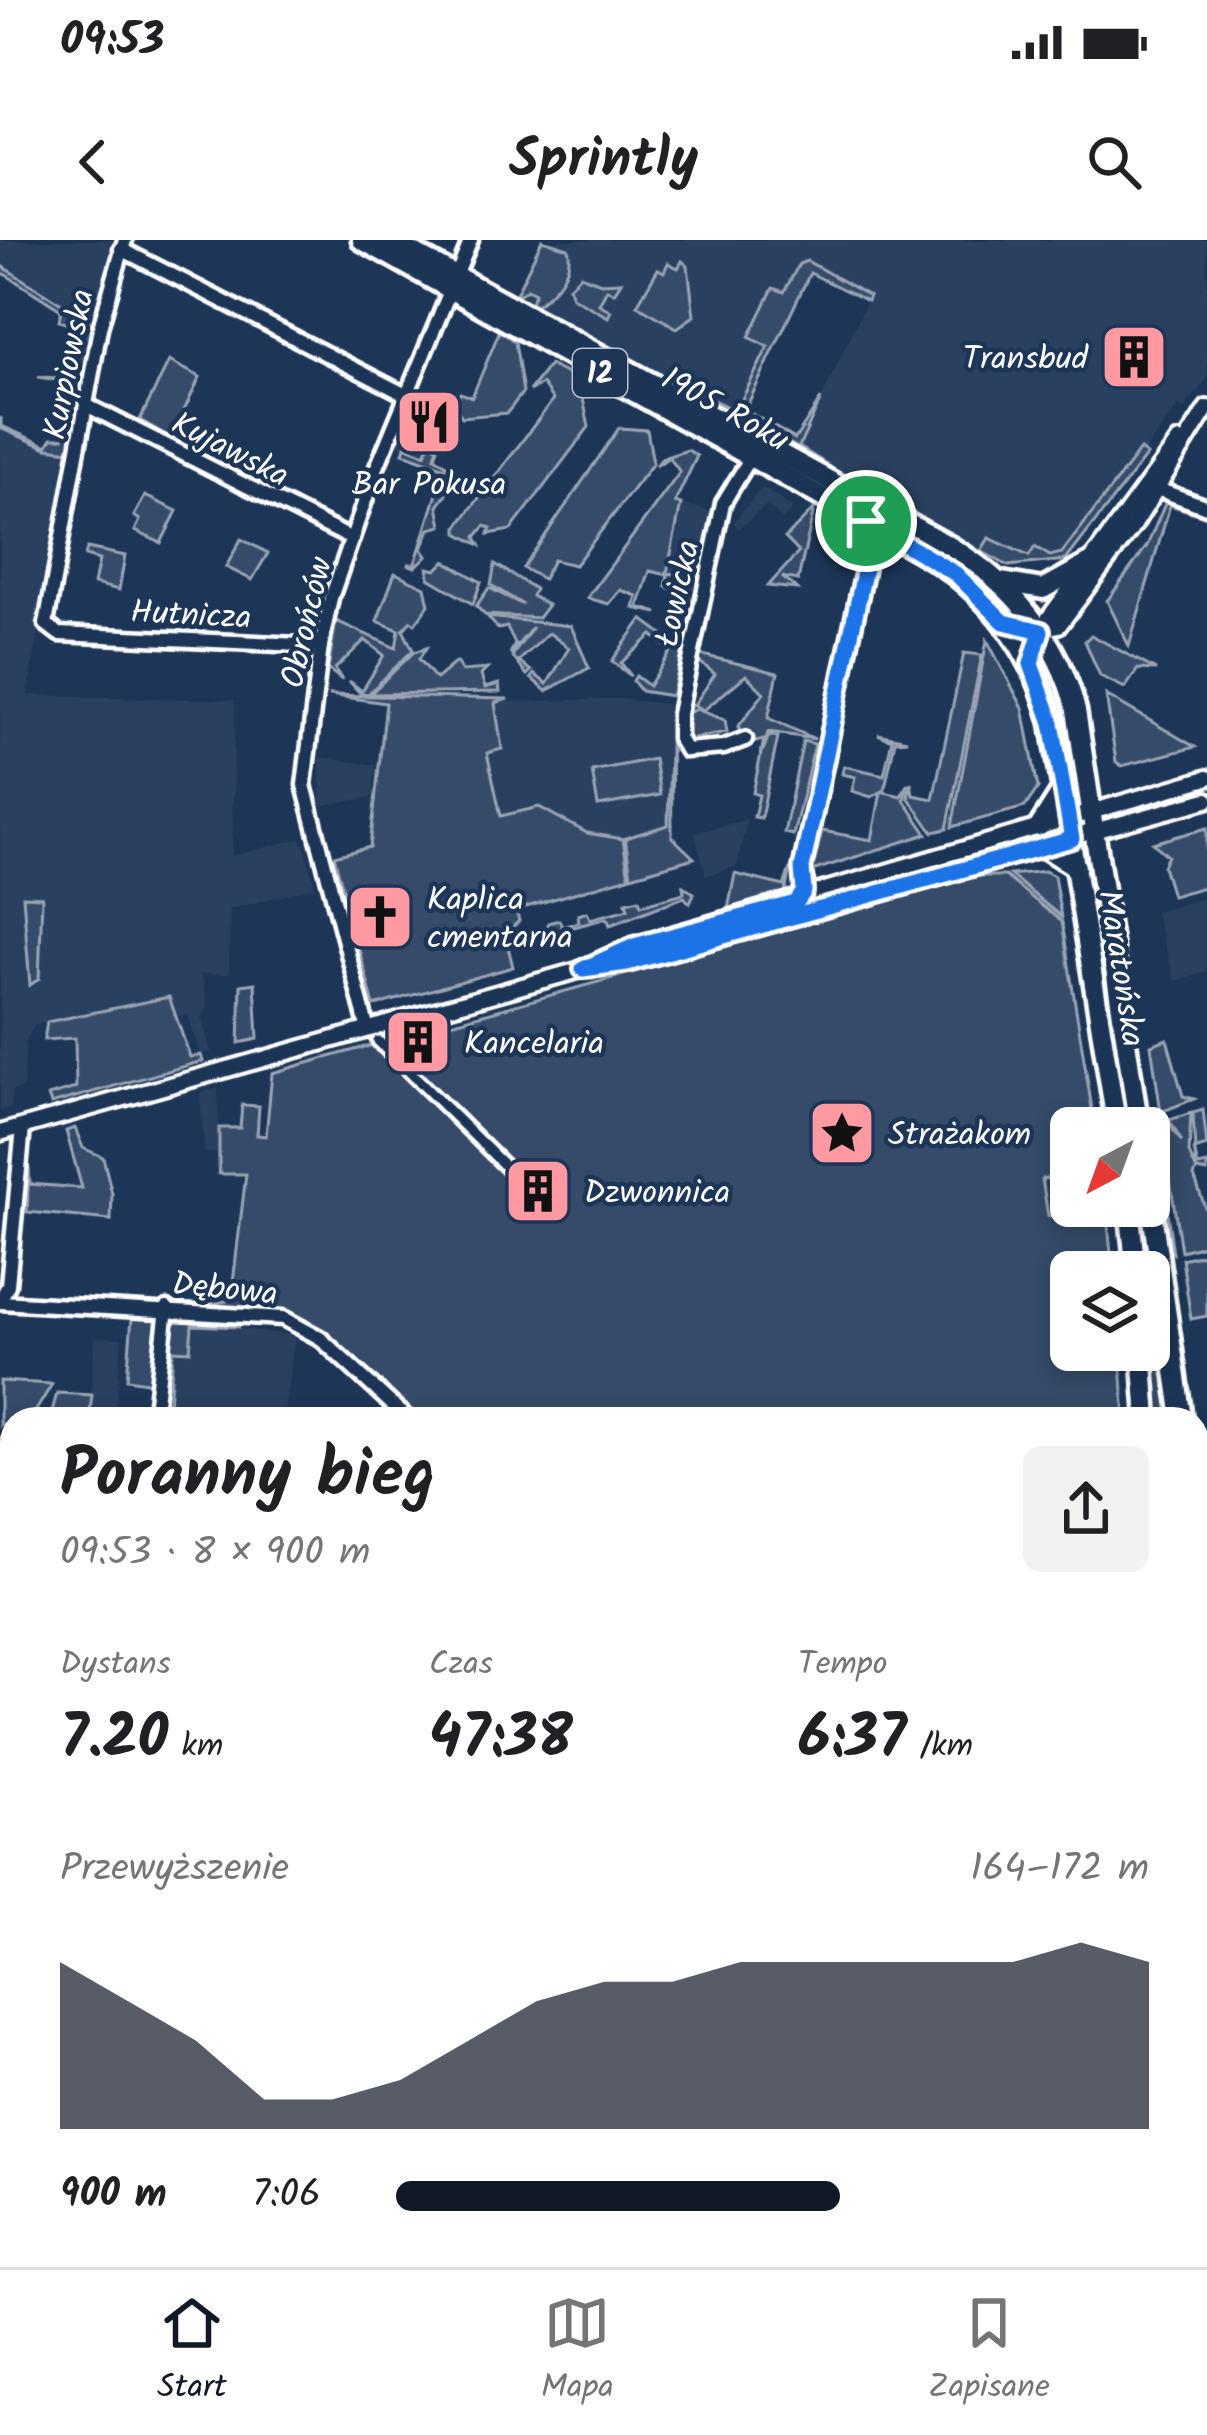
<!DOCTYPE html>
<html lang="pl">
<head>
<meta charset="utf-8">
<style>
  body { margin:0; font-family:Kalam,sans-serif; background:#f2f2f2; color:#202124; height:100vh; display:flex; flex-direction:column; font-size:45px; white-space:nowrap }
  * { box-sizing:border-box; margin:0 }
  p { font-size:39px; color:#757577 }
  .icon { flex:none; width:66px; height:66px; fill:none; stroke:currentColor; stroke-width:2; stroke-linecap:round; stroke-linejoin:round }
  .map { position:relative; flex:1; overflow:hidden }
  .side { position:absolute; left:0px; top:1167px; width:1209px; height:861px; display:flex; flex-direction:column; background:#fff; border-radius:36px 36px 0 0; box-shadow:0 6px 18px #0003 }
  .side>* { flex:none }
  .needle { width:78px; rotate:221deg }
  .controls { position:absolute; left:1050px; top:867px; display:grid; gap:24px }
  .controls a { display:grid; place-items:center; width:120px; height:120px; border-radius:18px; background:#fff; box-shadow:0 6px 18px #0003; font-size:60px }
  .pin { position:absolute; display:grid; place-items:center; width:102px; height:102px; color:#fff; margin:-51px; border:6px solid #fff; border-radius:50%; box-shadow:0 3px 12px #0007 }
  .round { display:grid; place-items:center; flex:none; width:126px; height:126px; border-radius:18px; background:#f2f2f2 }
  .headline { display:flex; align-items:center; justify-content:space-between; height:204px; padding:0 60px }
  h1 { font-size:66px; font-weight:600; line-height:90px }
  .stats { display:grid; grid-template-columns:repeat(3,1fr); gap:18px; height:204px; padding:12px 60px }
  .stats div { display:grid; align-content:center }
  .stats b { font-size:60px; font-weight:600 }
  .stats small { font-size:33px; font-weight:400 }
  .stats p { font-size:33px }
  .chart { height:336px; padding:24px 60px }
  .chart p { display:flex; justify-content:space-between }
  .chart svg { width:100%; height:216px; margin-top:12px; fill:#111827; opacity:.7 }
  ul { padding:0 60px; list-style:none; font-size:39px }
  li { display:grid; grid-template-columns:192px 144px 1fr; align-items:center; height:90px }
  li i { height:30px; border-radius:15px; background:#111827 }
  .status { display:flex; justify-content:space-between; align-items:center; height:84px; padding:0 60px; background:#fff; direction:ltr }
  .status svg { height:33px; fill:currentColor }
  header { display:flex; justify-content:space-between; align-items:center; height:156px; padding:0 60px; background:#fff; font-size:54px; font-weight:600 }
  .dock { display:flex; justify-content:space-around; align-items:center; height:168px; border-top:3px solid #e0e0e0; background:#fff; font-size:33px; color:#757577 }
  .dock a { display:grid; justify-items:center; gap:6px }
  .dock .on { color:#111827 }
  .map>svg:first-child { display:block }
</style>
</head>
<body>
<div class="status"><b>09:53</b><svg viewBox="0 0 49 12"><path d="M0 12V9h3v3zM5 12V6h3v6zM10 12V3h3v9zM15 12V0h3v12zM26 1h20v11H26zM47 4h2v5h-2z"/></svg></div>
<header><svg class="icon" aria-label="back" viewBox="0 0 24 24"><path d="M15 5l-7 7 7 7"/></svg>Sprintly<svg class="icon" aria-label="search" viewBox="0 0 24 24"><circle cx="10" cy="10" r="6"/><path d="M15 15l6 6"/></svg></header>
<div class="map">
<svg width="1207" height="2027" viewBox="0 0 1207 2027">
  <rect width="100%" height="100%" fill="#1d3557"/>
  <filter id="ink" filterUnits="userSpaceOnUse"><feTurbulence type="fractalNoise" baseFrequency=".00833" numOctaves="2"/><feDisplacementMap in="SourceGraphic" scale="24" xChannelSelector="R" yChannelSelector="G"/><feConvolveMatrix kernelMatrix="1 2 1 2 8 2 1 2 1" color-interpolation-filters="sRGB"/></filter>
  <g filter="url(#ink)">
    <g fill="#2a4161">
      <polygon points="0,0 113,0 93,84 0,25"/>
      <polygon points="542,0 1207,0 1207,139 1184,169 1178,166 1069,312 1029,316 989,298 981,311 799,207 869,56 808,26 737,173 514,58"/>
      <polygon points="414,164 454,179 445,200 433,195 425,214 396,203"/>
      <polygon points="0,188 47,208 71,211 27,455 235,460 232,616 302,598 315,647 230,669 229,734 201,734 208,764 202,778 211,812 201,815 187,774 176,777 169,757 35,785 26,800 23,847 11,852 11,868 0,871"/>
      <polygon points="762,247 793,268 783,280 767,265 739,288 733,283"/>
      <polygon points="681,264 713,271 699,337 667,334"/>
      <polygon points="621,459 666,464 670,474 668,586 620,599 501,576 487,512 502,508 495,462"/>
      <polygon points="320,517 376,525 372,557 320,566"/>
      <polygon points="747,579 737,626 706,636 695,593"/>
      <polygon points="1207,657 1207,732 1175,741 1155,672"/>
      <polygon points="218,848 219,913 204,913 200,853"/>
      <polygon points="1071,934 1071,966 1097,969 1047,976 1041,938"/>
      <polygon points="192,1084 295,1095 283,1179 168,1179 173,1109"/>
      <polygon points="95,1097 122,1098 115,1179 89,1179"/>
    </g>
    <g fill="#364b69" stroke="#9aa5b4" stroke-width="3">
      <path d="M542 0 568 8C574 31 555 51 536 65L531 62 535 53 527 49 514 58Z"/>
      <polygon points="682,21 688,26 694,76 677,88 637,65 658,29 664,32 668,23 678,28"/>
      <polygon points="807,21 869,56 867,61 810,33 745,170 795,199 821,159 799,207 828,225 701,154 736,171 768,107 749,97 773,48 784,52 799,24"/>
      <polygon points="0,25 93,84 71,211 47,208 0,188 1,177 1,186 47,206 52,198 63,198 70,155 62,152 63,141 38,137 62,138 72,85 59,81 61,70 0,31"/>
      <polygon points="580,35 601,43 621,42 614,53 607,49 599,64 611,71 608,77 572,57 569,47"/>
      <polygon points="500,90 515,102 523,152 507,173 462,177 454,166 460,153 472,157"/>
      <polygon points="169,121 200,137 171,198 140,180"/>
      <polygon points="549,125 579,140 589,187 511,290 489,294 491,288 485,286 476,297 480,305 458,293 458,286 553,160 542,144 529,151"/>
      <polygon points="619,188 647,190 653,223 575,325 553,320 543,339 523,328"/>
      <polygon points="430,203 438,208 435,217 461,235 438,266 442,286 430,289 422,309 427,316 415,327 408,324 415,324 445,228 403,213 405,206 425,214"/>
      <polygon points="688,210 697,216 675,262 681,264 667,333 699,337 693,361 686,360 687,353 666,347 668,335 650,331 638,367 658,373 634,368 637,356 621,350 609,364 587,358 680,232 669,217 656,226 662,218"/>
      <polygon points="1140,210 1147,215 1066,320 1008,326 981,311 989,298 1029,316 1035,307 1050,316 1062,313"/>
      <polygon points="145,256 177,271 161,303 135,291 140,280 134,276"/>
      <polygon points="1167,259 1207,277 1170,265 1129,406 1107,361 1147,306"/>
      <polygon points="814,269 798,340 782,337 797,349 768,346 799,312 785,298"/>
      <polygon points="241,299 268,313 252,340 226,327"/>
      <polygon points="87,308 125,316 119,350 94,344 99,320 85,316"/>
      <polygon points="445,321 481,342 473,364 429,338 428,328 436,330"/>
      <polygon points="495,324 535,349 532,356 548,365 538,378 485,375 476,366 489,348 523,365 491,345"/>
      <polygon points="395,333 425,347 429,365 415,384 411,381 403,390 413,410 368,454 360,453 349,441 362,451 384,415 365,400 335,429 342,440 328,429 336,381 396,408 399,390 377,381"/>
      <polygon points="488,377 571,386 589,428 546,451 531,438 534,434 547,444 569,408 549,393 519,421 531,431 527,435 512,416 533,387 510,414 515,404 507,387 498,389"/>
      <polygon points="642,379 683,409 672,456 641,451 633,441 636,436 649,446 671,411 652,395 621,423 631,436 612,421"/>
      <polygon points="1091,395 1156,430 1138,429 1125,448 1100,436 1085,401"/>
      <polygon points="987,400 1023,468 1038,548 1025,567 952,587"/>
      <polygon points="426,408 419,419 436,439 456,422 462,431 487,429 481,435 485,448 499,444 500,452 370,454 414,412"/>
      <polygon points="964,413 982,415 947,589 933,592 908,557 911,542 913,555 933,559"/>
      <polygon points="698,414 778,433 768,478 815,499 768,492 763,511 769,495 778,497 761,578 754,577 759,555 753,553 764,499 752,502 738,487 764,453 746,435 704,470 694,465 715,434 696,419"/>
      <polygon points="329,455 508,459 495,463 502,509 487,513 501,576 539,567 587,593 623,599 629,637 516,670 519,681 505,694 513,727 374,766 334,616 370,607 386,463"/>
      <polygon points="1106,455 1195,507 1122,526 1116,522"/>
      <polygon points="696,469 725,480 727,492 694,498 694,506 685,504 683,476"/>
      <polygon points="671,474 672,597 694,618 631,636 625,598 668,585"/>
      <polygon points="878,494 907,500 895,501 884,552 901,556 908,543 904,560 927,594 812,631 822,591 872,600 881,552 871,557 852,551 855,537 842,534 844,526 884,535 892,500"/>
      <polygon points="803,501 815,504 793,595 784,593"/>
      <polygon points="654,519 660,555 598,566 592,531"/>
      <polygon points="1207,588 1207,646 1172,656 1163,626 1168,616 1153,603"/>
      <polygon points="790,628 784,658 727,674 735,634 784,646"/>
      <polygon points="1045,631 1054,636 1061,677 1010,635"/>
      <polygon points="978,636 1005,636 1062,682 1095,888 1071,888 1071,934 1042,939 1048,976 1106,966 1113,1032 1071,1032 1071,1110 1120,1110 1125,1179 417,1179 312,1085 270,1069 206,1065 231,1060 246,934 219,934 219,888 240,888 242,865 259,866 257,895 266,896 272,833"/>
      <polygon points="683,646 694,653 690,663 684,657 610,685 607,678 548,694 548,683 559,680 562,687 579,682 578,675 587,672 590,679 628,669 626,662 639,659 641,665 684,653"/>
      <polygon points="23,656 42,657 39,739 30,745"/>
      <polygon points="255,743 258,799 239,803 241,745"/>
      <polygon points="169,757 190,817 201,815 203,821 51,864 48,856 76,848 75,798 44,800 47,782"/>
      <polygon points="1167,799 1183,856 1194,859 1161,872 1151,805"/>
      <polygon points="1203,870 1207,906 1194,910 1198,926 1207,924 1207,932 1197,930 1194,936 1207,973 1207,1004 1181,1011 1161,881 1166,880 1182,902 1169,880 1191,873 1189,913 1196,929 1193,873"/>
      <polygon points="1154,883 1173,1013 1164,1006 1148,888"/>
      <polygon points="75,888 83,908 103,917 112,954 111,980 27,972 29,927 30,944 82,948 66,891"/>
      <polygon points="1135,966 1145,966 1176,1179 1153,1179 1149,1032 1143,1032"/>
      <polygon points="1207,1013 1207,1076 1191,1079 1182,1019"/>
      <polygon points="132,1077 160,1079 153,1143 127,1139"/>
      <polygon points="168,1079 240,1087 192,1085 190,1111 173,1110 168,1179 157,1179"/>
      <polygon points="0,1141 52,1144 32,1177 0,1185"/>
      <polygon points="57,1153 92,1155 89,1179 50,1179"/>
      <polygon points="12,1196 12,1285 0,1288 0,1197"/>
      <polygon points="12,1298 12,2016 996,2016 996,2027 0,2027 0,1301"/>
      <polygon points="1207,1502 1207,1753 1197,1754"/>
      <polygon points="1207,1765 1203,1960 1207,1987 1202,1987 1197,1766"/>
      <polygon points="1005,2016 1100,2019 1107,2016 1105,2027 1010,2027"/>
    </g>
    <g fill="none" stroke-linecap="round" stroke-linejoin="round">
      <polyline stroke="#a0aab8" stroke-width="3" points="894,2027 896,2016"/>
      <defs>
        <polyline id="pedestrian" points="378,801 507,928"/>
        <g id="minor">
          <polyline points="125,0 100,88 46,384 59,394 321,406"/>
          <polyline points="121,9 406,155"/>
          <polyline points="86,165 352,299"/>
          <polyline points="1157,249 1207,267"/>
          <polyline points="745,499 724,507 686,510 679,498 679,474 723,263 751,217"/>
          <polyline points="811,661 802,628 870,304 867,282"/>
          <polyline points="368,790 304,545 321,406 331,358 375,232 471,0"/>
          <polyline points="0,1061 8,1045 23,887"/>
          <polyline points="0,1062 283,1078 320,1098 408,1179"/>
          <polyline points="154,1179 167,1068"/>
          <polyline points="0,1296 12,1293"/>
          <polyline points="1197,1461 1207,1461"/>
          <polyline points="1197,1760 1207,1760"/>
          <polyline points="1001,2016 1001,2027"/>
        </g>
        <g id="tertiary">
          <polyline points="1004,382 1029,391 1059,385 1134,285 1207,168"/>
          <polyline points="1031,425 1045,383 1179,201"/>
          <polyline points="594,728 1207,560"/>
          <polyline points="0,893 583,729 634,706 1207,538"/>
        </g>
        <g id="primary">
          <path d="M362 0 926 315C991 354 1033 410 1052 483L1117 888"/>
          <path d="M390 0 951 307C1013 344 1058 400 1076 470L1139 888"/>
          <polyline points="1002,342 1043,349 1088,324"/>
          <polyline points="1039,587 1062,551"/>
          <polyline points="1044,607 1076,627"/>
          <polyline points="1149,952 1182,1179"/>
          <polyline points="1129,966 1136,1032"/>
          <polyline points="1142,1110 1147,1179"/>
          <polyline points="1172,2016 1175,2027"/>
          <polyline points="1195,2016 1198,2027"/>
        </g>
      </defs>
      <use href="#pedestrian" stroke="#fff" stroke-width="18"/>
      <use href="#minor" stroke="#fff" stroke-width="21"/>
      <use href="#tertiary" stroke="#fff" stroke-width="22"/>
      <use href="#primary" stroke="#fff" stroke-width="27"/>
      <use href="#pedestrian" stroke="#1d3557" stroke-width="9"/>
      <use href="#minor" stroke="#1d3557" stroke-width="12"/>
      <use href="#tertiary" stroke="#1d3557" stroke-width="14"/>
      <use href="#primary" stroke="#1d3557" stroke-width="18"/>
    </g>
  </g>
  <g fill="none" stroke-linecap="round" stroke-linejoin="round" filter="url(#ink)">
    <defs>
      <polygon id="route" points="866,281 956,334 1004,382 1041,391 1031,424 1052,483 1072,599 627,723 583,729 634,706 796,663 804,651 802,628 870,304"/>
    </defs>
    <use href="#route" stroke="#fff" stroke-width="24"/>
    <use href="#route" stroke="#1a73e8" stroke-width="15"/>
  </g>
  <defs>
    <symbol id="building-square" viewBox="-11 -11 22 22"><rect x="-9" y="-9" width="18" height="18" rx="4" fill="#ff9aa2" stroke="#1d3557"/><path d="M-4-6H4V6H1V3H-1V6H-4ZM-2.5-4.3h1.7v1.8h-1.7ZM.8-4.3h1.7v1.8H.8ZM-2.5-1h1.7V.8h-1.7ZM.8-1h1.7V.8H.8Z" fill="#111"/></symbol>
    <symbol id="restaurant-square" viewBox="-11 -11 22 22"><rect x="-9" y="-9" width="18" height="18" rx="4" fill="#ff9aa2" stroke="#1d3557"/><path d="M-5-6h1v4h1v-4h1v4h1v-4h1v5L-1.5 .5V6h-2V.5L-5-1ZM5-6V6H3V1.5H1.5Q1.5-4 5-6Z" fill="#111"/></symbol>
    <symbol id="church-square" viewBox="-11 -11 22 22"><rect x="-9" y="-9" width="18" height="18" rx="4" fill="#ff9aa2" stroke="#1d3557"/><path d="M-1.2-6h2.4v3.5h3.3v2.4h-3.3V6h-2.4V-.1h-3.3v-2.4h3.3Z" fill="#111"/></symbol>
    <symbol id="sight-square" viewBox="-11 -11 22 22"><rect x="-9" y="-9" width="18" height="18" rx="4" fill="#ff9aa2" stroke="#1d3557"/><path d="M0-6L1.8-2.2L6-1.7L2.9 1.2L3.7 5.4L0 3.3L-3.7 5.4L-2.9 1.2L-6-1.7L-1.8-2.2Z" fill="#111"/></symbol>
  </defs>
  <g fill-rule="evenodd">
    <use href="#building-square" x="1096" y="79" width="76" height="76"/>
    <use href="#restaurant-square" x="391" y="144" width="76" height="76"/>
    <use href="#church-square" x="342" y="639" width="76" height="76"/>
    <use href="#building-square" x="380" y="764" width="76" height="76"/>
    <use href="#sight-square" x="804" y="855" width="76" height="76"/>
    <use href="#building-square" x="500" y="913" width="76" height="76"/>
  </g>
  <g text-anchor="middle" stroke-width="9" stroke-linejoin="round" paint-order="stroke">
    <rect fill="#1d3557" stroke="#bbc2cd" stroke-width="3" x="573" y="109" width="54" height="48" rx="9"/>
    <g font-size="30" font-weight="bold" fill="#fff">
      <text x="600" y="143">12</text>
    </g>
    <g font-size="33" fill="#fff" stroke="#1d3557" text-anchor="start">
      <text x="1088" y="129" text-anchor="end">Transbud</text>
      <text x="429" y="255" text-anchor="middle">Bar Pokusa</text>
      <text x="427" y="670">Kaplica<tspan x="427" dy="38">cmentarna</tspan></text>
      <text x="464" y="814">Kancelaria</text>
      <text x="888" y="905">Strażakom</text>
      <text x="584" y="963">Dzwonnica</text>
    </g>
    <g font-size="33" fill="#fff" stroke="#1d3557">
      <text transform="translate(67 124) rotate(-79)" y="12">Kurpiowska</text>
      <text transform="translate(726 168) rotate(29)" y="12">1905 Roku</text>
      <text transform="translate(231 208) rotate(27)" y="12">Kujawska</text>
      <text transform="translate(676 353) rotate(-78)" y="12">Łowicka</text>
      <text transform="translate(191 373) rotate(3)" y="12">Hutnicza</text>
      <text transform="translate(305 382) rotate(-77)" y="12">Obrońców</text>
      <text transform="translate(1123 728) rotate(81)" y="12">Maratońska</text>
      <text transform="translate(225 1047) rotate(6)" y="12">Dębowa</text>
    </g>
  </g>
</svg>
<div class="controls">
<a><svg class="needle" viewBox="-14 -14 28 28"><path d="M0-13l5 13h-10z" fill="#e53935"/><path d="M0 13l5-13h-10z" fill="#757577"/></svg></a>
<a><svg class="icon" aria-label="layers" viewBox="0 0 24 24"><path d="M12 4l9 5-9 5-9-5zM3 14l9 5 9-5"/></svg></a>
</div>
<div class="pin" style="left:866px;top:281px;background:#1e9e55"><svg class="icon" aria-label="arrive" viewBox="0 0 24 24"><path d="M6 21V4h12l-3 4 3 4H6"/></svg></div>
<section class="side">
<div class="headline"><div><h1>Poranny bieg</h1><p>09:53 · 8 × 900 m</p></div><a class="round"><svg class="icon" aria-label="share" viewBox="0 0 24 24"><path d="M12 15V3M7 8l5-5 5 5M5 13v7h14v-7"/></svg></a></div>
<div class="stats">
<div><p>Dystans</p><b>7.20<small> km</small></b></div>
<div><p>Czas</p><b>47:38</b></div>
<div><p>Tempo</p><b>6:37<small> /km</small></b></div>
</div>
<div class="chart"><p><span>Przewyższenie</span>164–172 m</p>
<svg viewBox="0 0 160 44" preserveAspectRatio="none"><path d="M0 44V10L10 18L20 26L30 38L40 38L50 34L60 26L70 18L80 14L90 14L100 10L110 10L120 10L130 10L140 10L150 6L160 10V44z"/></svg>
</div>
<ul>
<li><b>900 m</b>7:06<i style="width:59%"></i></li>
</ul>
</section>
</div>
<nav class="dock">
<a class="on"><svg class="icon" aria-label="home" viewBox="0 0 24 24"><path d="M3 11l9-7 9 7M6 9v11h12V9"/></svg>Start</a>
<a><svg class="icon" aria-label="map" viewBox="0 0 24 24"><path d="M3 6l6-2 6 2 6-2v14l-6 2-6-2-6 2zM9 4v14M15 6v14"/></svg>Mapa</a>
<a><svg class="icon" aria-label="saved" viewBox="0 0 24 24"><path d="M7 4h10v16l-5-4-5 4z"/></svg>Zapisane</a>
</nav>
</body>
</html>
